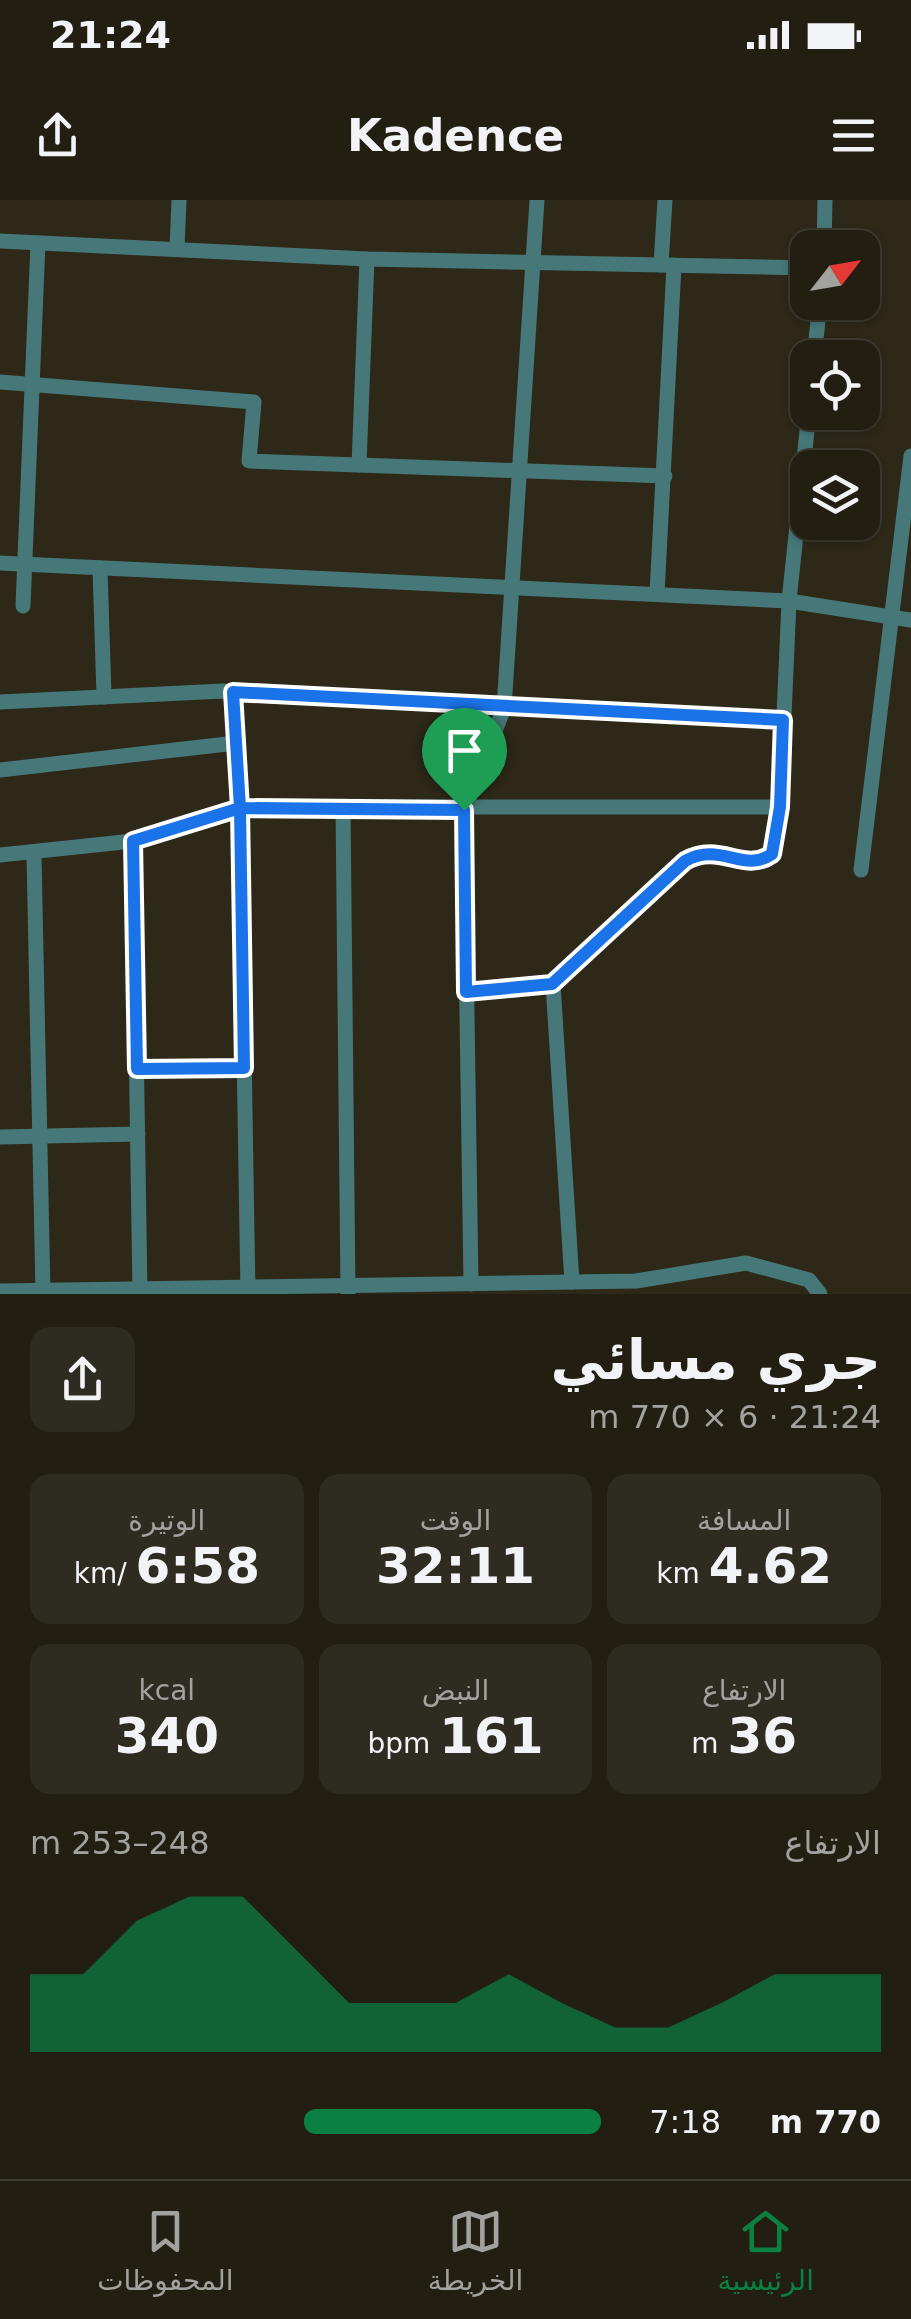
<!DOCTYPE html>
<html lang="ar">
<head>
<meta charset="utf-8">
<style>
  body { margin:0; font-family:"DejaVu Sans","Noto Sans Arabic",sans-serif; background:#2e2b20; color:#f1f3f6; direction:rtl; height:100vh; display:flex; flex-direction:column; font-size:38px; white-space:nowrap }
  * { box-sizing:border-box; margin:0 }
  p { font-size:32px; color:#a2a29f }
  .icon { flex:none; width:55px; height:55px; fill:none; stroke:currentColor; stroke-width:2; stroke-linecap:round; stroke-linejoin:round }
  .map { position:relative; height:1094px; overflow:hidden; direction:ltr }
  .drawer { display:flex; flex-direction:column; background:#221e12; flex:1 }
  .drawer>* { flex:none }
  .needle { width:65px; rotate:59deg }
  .buttons { position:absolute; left:790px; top:30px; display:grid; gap:20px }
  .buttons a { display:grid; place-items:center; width:90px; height:90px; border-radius:20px; background:#221e12; box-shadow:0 2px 8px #0004,0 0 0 2px #3f3c32; font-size:50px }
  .pin { position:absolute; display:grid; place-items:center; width:85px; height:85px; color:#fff; margin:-102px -42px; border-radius:50% 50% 50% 0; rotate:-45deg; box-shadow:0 0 10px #0007 }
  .pin .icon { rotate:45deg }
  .round { display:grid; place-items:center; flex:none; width:105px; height:105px; border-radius:20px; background:#2e2b20 }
  .overview { display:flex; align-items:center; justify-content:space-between; height:170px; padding:0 30px }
  h1 { font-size:55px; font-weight:600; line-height:75px }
  .metrics { display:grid; grid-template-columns:repeat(3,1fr); gap:15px; height:170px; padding:10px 30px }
  .metrics div { display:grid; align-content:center; border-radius:20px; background:#2e2b20; text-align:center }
  .metrics b { font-size:50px; font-weight:600 }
  .metrics small { font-size:28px; font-weight:400 }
  .metrics p { font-size:28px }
  .chart { height:280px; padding:20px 30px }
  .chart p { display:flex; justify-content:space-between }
  .chart svg { width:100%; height:180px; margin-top:10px; fill:#0b8043; opacity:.7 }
  ul { padding:0 30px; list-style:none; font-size:32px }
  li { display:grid; grid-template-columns:160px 120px 1fr; align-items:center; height:75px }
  li i { height:25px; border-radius:12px; background:#0b8043 }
  .status { display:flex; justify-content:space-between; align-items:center; height:70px; padding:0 50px; background:#221e12; direction:ltr }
  .status svg { height:28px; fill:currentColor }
  header { display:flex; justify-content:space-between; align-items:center; height:130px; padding:0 30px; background:#221e12; font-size:45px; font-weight:600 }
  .tabs { display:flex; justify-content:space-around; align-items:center; height:140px; border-top:2px solid #3f3c32; background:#221e12; font-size:28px; color:#a2a29f }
  .tabs a { display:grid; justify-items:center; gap:5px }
  .tabs .on { color:#0b8043 }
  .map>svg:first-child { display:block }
</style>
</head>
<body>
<div class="status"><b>21:24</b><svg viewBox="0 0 49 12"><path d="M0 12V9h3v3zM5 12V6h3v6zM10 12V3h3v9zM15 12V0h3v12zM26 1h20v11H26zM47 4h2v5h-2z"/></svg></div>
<header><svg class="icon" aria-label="menu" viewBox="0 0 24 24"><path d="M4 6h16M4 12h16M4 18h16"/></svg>Kadence<svg class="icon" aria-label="share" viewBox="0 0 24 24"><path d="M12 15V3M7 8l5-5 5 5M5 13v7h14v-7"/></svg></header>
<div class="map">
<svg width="911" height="1094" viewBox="0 0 911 1094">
  <rect width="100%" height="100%" fill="#2d2818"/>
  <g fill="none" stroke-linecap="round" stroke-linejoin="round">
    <g stroke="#467879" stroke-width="15">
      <polyline points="0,41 367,59 808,68"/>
      <polyline points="824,48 825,0"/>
      <polyline points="177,49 179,0"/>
      <polyline points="661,65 665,0"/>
      <polyline points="814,158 820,102"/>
      <polyline points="0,182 254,202 249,261 665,276"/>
      <polyline points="359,265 367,59"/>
      <polyline points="0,363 789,401 911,420"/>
      <polyline points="100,368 104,497"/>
      <polyline points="657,394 674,65"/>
      <polyline points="23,406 38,43"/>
      <polyline points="233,492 240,607 248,1094"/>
      <polyline points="0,502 223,491 783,520"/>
      <polyline points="0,570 236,543"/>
      <polyline points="343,606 348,1094"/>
      <polyline points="133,641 140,1094"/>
      <polyline points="0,655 133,641 240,607 780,607"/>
      <polyline points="34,655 43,1094"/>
      <polyline points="861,670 911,256"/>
      <polyline points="466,792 553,784"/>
      <polyline points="137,869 244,868"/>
      <polyline points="0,937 138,934"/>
      <path d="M572 1082 553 784 685 661C721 641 743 673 772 654L780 607 789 401 809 212"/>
      <polyline points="471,1084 464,610 504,508 537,0"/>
      <polyline points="0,1091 636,1081 746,1063 809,1080 820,1094"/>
    </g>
  </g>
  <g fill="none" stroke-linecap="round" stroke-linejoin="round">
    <defs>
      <path id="route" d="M464 610 240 608 133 641 137 869 244 868 240 608 233 492 783 520 780 607 772 654C743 674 721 641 685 661L552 784 466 792 464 610"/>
    </defs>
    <use href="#route" stroke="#fff" stroke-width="20"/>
    <use href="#route" stroke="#1a73e8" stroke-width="12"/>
  </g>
</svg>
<div class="buttons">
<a><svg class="needle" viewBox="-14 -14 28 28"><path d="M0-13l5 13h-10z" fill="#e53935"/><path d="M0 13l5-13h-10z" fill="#a2a29f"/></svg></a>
<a><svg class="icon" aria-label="locate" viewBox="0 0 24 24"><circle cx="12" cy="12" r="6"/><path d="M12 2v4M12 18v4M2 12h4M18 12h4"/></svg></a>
<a><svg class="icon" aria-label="layers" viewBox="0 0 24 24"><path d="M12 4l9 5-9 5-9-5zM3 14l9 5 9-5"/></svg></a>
</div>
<div class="pin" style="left:464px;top:610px;background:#1e9e55"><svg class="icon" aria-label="arrive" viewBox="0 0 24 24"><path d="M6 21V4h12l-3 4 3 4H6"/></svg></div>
</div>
<section class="drawer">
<div class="overview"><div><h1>جري مسائي</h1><p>21:24 · 6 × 770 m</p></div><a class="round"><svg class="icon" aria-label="share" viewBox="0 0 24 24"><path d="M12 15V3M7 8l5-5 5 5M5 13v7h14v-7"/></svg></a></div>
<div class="metrics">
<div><p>المسافة</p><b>4.62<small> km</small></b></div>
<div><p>الوقت</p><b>32:11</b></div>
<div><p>الوتيرة</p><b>6:58<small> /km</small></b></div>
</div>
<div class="metrics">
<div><p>الارتفاع</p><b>36<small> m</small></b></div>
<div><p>النبض</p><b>161<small> bpm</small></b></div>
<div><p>kcal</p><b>340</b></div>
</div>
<div class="chart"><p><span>الارتفاع</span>248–253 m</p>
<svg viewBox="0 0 160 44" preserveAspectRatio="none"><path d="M0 44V25L10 25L20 12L30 6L40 6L50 19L60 32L70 32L80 32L90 25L100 32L110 38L120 38L130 32L140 25L150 25L160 25V44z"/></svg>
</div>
<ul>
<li><b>770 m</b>7:18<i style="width:52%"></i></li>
</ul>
</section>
<nav class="tabs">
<a class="on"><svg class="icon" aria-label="home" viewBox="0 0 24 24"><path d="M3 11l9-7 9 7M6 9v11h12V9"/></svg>الرئيسية</a>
<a><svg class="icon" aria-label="map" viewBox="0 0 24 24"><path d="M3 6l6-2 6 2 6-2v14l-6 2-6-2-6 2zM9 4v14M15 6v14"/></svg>الخريطة</a>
<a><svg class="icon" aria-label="saved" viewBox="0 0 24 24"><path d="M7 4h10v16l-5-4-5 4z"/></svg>المحفوظات</a>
</nav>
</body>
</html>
